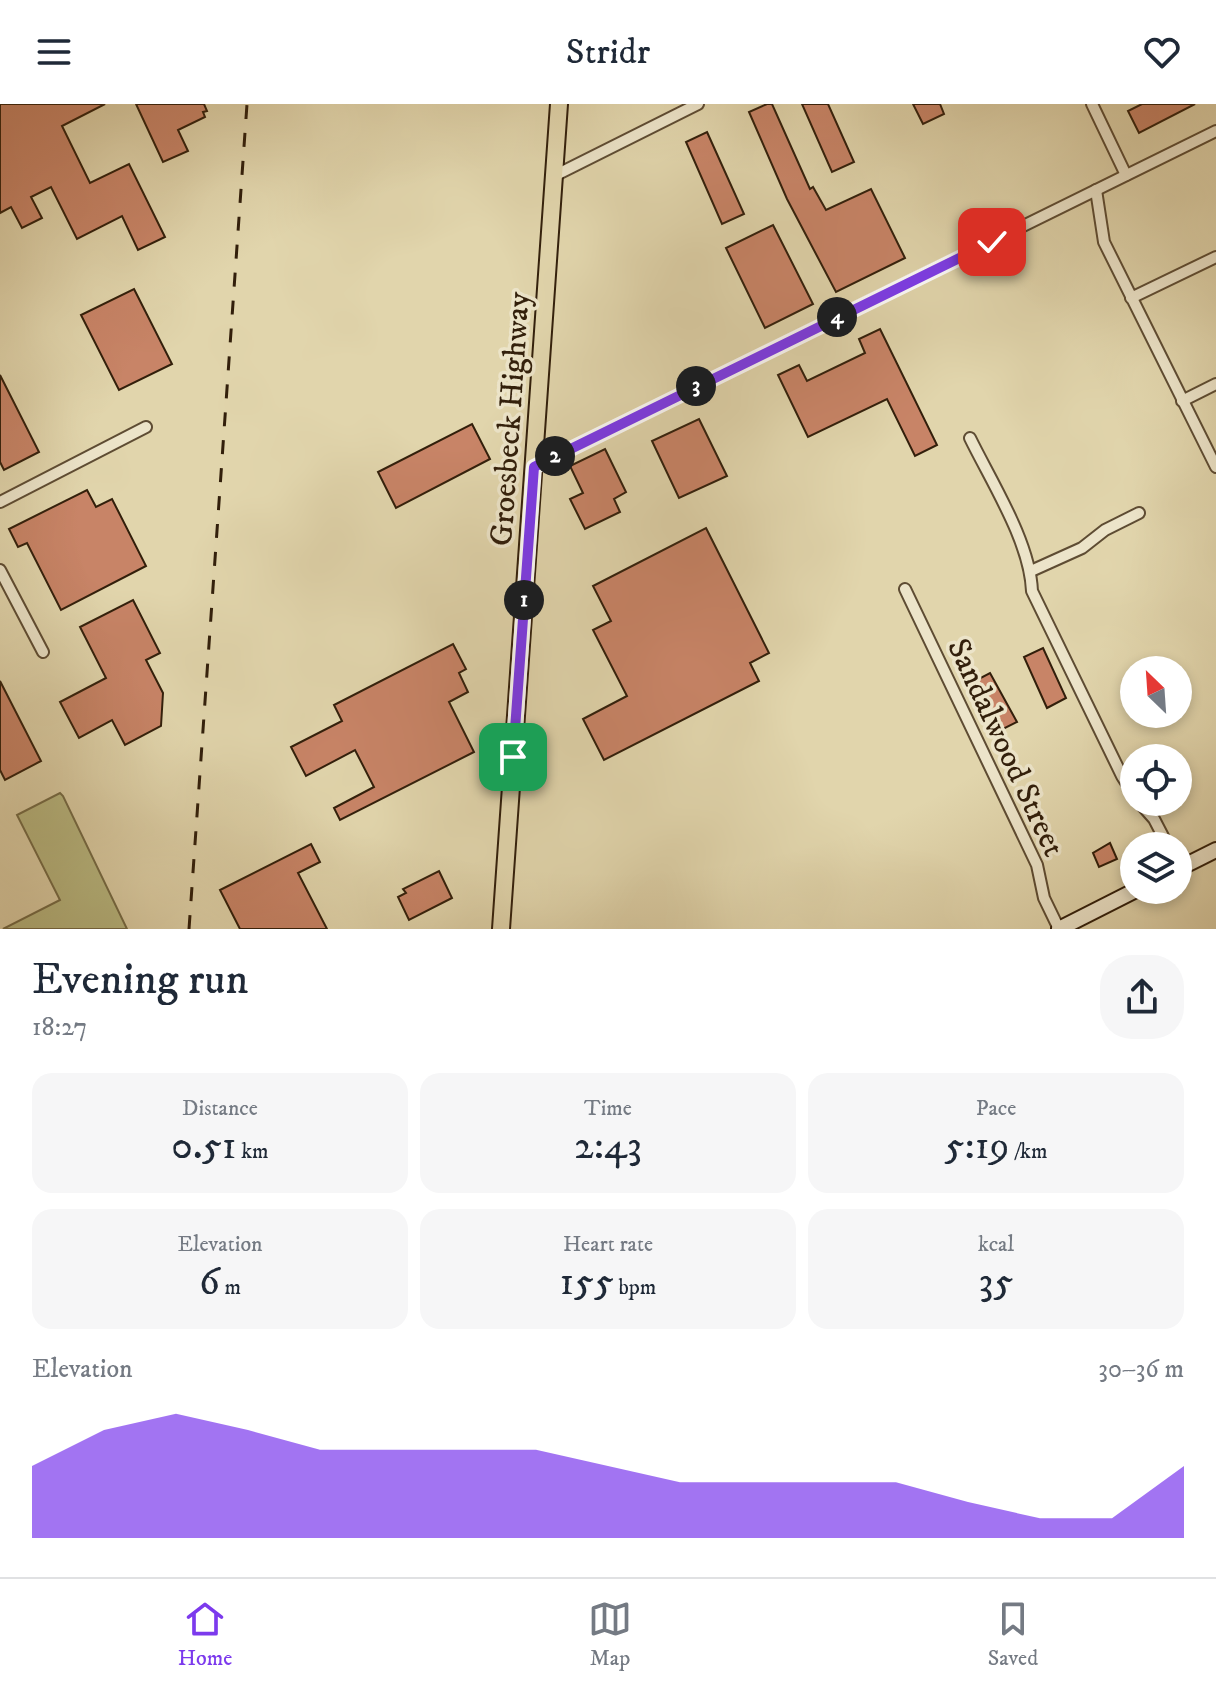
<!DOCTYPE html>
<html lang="en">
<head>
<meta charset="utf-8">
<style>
  body { margin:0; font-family:"IM FELL DW Pica",serif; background:#f6f6f7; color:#1f2937; height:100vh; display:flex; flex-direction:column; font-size:30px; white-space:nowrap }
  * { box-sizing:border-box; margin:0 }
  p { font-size:26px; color:#747a83 }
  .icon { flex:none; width:44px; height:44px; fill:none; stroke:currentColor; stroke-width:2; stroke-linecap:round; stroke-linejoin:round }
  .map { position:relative; height:825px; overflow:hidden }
  .details { display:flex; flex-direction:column; background:#fff; flex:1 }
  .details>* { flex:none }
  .needle { width:52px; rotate:335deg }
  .tools { position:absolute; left:1120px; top:552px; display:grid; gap:16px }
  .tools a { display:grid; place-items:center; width:72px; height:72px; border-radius:50%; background:#fff; box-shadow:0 4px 12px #0003; font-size:40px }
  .pin { position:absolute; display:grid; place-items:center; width:68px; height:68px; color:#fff; margin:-34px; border-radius:16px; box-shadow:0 4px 12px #0006 }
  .km { position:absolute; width:40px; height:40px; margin:-20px; border-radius:50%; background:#222; color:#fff; font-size:22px; line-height:40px; text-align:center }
  .round { display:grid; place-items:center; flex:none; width:84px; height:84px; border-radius:32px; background:#f6f6f7 }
  .headline { display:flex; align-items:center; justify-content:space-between; height:136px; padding:0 32px }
  h1 { font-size:44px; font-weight:600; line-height:60px }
  .metrics { display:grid; grid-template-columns:repeat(3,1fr); gap:12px; height:136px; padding:8px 32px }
  .metrics div { display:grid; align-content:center; border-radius:20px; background:#f6f6f7; text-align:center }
  .metrics b { font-size:40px; font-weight:600 }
  .metrics small { font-size:22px; font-weight:400 }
  .metrics p { font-size:22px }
  .chart { height:224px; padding:16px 32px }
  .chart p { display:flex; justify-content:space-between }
  .chart svg { width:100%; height:144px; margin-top:8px; fill:#7c3aed; opacity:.7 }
  header { display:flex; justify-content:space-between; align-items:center; height:104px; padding:0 32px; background:#fff; font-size:36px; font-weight:600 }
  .tabs { display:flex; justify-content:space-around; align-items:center; height:112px; border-top:2px solid #e0e1e3; background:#fff; font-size:22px; color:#747a83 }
  .tabs a { display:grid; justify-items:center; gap:4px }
  .tabs .on { color:#7c3aed }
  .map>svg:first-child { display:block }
</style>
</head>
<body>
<header><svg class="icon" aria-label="menu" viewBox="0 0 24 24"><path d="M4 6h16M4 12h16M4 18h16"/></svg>Stridr<svg class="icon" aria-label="heart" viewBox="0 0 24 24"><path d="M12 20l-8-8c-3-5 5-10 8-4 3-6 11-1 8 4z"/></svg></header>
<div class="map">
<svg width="1216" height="825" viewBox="0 0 1216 825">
  <rect width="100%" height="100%" fill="#e1d5ac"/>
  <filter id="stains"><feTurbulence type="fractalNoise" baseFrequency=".0025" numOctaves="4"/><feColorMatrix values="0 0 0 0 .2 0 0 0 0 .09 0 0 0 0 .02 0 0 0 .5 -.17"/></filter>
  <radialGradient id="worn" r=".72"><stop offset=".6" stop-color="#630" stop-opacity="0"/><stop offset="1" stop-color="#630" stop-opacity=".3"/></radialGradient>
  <polygon fill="#babb84" stroke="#766d48" stroke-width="2" points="60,689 63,692 127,825 3,825 60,796 17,711"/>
  <g fill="#c88467" stroke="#321f0b" stroke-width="2">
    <polygon points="0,0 105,0 62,22 90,79 129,60 165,133 138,146 122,112 77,135 51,83 31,93 42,114 22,124 11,103 0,109"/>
    <polygon points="136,0 204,0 207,7 203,8 205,13 178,26 188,47 163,58"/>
    <polygon points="767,0 772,0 810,85 813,83 826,106 871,85 905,154 836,188 787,95 749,8"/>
    <polygon points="802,0 828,0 854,58 832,68"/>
    <polygon points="913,0 940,0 944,10 923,20"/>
    <polygon points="1142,0 1195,0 1139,29 1128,7"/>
    <polygon points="707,28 744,110 722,120 686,38"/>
    <polygon points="773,121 813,200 765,224 726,144"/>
    <polygon points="134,185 172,260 119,286 81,211"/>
    <polygon points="880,225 937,341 915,352 887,295 808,333 778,271 799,261 807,277 865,249 859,235"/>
    <polygon points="0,271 39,348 4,366 0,358"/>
    <polygon points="699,315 727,372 679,394 652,337"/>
    <polygon points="472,320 490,355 396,404 378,368"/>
    <polygon points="605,345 626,388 614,395 620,408 585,425 570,395 583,389 570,362"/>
    <polygon points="87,386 96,403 112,395 146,462 61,506 27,439 18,443 9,425"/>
    <polygon points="706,424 769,549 750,559 759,577 604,656 583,615 627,592 593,526 611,517 593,482"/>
    <polygon points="133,496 160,549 146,556 163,589 161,622 125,641 112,616 79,634 60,598 106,574 80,523"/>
    <polygon points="453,540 466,565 459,569 468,588 449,598 474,648 340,716 334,704 374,683 355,646 306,672 291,643 342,617 334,601"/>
    <polygon points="1043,544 1066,594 1047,604 1024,553"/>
    <polygon points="990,569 1017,618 997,628 971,579"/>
    <polygon points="0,577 41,657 5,676 0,666"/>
    <polygon points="1110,739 1117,755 1099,763 1093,749"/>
    <polygon points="311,740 320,758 298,769 327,825 240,825 220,786"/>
    <polygon points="439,767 452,794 409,816 398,793 406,789 403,785"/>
  </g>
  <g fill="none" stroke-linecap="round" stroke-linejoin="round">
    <defs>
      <g id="minor">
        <polyline points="1092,0 1126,71"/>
        <polyline points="554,72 698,0"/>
        <polyline points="1096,86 1104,138 1216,363"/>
        <polyline points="1131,194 1216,153"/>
        <polyline points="1182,297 1216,280"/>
        <path d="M970 334C992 379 1030 438 1032 487L1122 672 1134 691"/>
        <polyline points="534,363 1216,27"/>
        <polyline points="0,398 146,323"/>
        <polyline points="0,466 43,548"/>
        <polyline points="1031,467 1082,444 1105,426 1139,409"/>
        <polyline points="905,485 1037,761 1044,794 1059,825"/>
        <polyline points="1139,698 1154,715 1168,742"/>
      </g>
      <g id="secondary">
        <polyline points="1178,765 1216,746"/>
        <polyline points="1059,825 1136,786"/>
      </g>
      <polyline id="primary" points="501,825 559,0"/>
    </defs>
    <use href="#minor" stroke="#5e4c33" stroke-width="14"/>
    <use href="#secondary" stroke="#321f0b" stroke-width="18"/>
    <use href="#primary" stroke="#321f0b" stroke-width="20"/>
    <use href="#minor" stroke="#ece4c9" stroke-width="10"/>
    <use href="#secondary" stroke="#ece4c9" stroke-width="14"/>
    <use href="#primary" stroke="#e1d5ac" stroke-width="16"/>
    <polyline stroke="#321f0b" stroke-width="3" stroke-dasharray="14 14" stroke-linecap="butt" points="189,825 247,0"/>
  </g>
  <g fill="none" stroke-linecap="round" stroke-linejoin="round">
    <defs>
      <polyline id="route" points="513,653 534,363 992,138"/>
    </defs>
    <use href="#route" stroke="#fff" stroke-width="16"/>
    <use href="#route" stroke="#7c3aed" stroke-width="10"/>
  </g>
  <g text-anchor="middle" stroke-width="7" stroke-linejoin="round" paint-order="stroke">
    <g font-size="32" fill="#321f0b" stroke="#ece4c9">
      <text transform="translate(509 315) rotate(-86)" y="11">Groesbeck Highway</text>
      <text transform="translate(1007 643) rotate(65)" y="11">Sandalwood Street</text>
    </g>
  </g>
  <rect width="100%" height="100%" filter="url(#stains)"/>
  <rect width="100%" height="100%" fill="url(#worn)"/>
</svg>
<div class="tools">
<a><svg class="needle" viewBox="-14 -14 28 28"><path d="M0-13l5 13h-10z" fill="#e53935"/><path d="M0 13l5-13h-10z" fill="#747a83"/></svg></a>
<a><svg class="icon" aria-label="locate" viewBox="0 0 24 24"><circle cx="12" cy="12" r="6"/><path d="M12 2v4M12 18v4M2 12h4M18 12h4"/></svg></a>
<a><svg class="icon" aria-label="layers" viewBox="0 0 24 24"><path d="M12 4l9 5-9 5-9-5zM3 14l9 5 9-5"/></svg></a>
</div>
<div class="pin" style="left:513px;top:653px;background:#1e9e55"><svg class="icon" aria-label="arrive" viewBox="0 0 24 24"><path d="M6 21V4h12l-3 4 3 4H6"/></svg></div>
<div class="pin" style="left:992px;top:138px;background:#d93025"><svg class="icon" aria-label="check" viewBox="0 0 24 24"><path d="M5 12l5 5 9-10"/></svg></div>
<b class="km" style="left:524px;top:496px">1</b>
<b class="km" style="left:555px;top:352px">2</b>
<b class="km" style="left:696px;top:282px">3</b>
<b class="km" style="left:837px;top:213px">4</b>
</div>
<section class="details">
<div class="headline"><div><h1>Evening run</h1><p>18:27</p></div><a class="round"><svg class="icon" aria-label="share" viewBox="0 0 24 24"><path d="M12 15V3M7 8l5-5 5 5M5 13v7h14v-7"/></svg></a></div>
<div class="metrics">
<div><p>Distance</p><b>0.51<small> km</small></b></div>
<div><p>Time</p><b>2:43</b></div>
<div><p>Pace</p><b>5:19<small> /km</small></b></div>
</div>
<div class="metrics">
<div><p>Elevation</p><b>6<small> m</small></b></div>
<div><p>Heart rate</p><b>155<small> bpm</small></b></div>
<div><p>kcal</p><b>35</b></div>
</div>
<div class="chart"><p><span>Elevation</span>30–36 m</p>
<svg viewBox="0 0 160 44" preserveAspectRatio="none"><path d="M0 44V22L10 11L20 6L30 11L40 17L50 17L60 17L70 17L80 22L90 27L100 27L110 27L120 27L130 33L140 38L150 38L160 22V44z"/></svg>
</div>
</section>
<nav class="tabs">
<a class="on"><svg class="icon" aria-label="home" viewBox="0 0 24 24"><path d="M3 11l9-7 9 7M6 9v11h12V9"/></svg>Home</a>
<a><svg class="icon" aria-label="map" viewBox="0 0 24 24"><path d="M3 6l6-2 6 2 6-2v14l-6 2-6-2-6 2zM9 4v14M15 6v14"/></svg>Map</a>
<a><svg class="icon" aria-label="saved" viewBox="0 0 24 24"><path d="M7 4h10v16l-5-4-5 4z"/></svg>Saved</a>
</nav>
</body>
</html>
